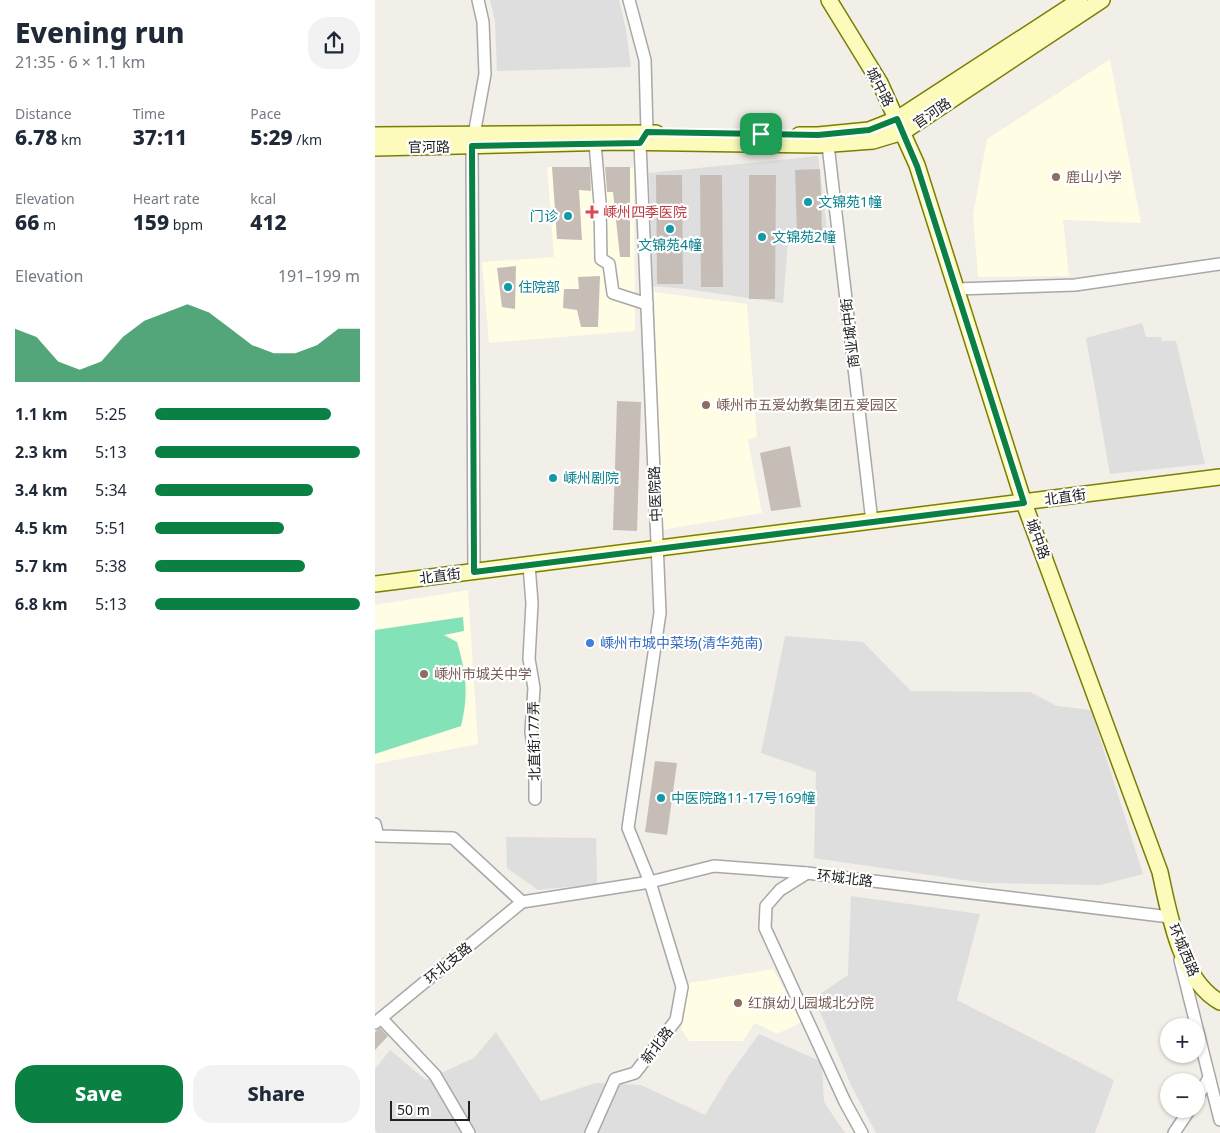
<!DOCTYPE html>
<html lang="en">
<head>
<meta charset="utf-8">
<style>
  body { margin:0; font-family:"Noto Sans","Noto Sans SC",sans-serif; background:#f2f2f3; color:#1f2937; height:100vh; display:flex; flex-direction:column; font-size:19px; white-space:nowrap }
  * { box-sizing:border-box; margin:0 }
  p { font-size:16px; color:#747a83 }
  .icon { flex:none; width:28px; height:28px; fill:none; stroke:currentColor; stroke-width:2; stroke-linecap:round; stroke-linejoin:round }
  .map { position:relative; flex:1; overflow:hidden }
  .details { display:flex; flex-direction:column; background:#fff; width:375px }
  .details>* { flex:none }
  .fabs { position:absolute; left:785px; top:1018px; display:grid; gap:10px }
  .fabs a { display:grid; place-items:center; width:45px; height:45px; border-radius:50%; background:#fff; box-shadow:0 1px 4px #0004; font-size:25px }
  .scale { position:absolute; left:15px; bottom:12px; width:80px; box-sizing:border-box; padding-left:5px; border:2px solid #212121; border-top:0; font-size:14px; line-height:18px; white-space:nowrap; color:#212121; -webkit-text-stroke:4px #fff; paint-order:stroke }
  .pin { position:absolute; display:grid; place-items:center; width:42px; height:42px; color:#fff; margin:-21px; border-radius:10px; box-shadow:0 2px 8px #0006 }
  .round { display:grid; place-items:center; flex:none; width:52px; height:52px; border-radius:20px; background:#f2f2f3 }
  .headline { display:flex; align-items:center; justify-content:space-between; height:85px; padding:0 15px }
  h1 { font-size:28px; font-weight:800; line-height:38px }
  .figures { display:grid; grid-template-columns:repeat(3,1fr); gap:8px; height:85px; padding:5px 15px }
  .figures div { display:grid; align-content:center }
  .figures b { font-size:21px; font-weight:800 }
  .figures small { font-size:14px; font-weight:400 }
  .figures p { font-size:14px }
  .chart { height:140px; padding:10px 15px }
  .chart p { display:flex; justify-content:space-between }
  .chart svg { width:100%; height:90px; margin-top:5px; fill:#0b8043; opacity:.7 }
  .primary-button { display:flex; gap:10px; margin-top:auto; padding:10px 15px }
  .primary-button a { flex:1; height:58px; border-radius:20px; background:#0b8043; color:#fff; font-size:20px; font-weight:800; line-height:58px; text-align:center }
  .primary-button a+a { background:#f2f2f3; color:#1f2937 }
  ul { padding:0 15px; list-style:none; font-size:16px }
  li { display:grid; grid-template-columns:80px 60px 1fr; align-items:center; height:38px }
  li i { height:12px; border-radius:6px; background:#0b8043 }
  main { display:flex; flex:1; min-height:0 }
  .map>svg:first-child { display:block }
</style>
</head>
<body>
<main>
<section class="details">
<div class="headline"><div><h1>Evening run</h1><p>21:35 · 6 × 1.1 km</p></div><a class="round"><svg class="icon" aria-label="share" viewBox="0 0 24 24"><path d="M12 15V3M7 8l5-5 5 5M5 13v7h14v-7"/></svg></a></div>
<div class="figures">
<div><p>Distance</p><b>6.78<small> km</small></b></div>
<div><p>Time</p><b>37:11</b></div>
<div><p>Pace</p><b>5:29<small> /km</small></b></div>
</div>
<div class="figures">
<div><p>Elevation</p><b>66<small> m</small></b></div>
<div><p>Heart rate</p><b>159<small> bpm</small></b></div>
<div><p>kcal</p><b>412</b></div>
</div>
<div class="chart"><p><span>Elevation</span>191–199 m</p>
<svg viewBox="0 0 160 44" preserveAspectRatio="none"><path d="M0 44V18L10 22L20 34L30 38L40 34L50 22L60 14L70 10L80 6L90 10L100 18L110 26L120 30L130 30L140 26L150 18L160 18V44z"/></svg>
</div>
<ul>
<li><b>1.1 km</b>5:25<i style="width:86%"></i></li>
<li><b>2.3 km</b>5:13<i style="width:100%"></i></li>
<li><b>3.4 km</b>5:34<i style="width:77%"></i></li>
<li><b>4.5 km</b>5:51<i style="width:63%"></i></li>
<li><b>5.7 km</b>5:38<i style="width:73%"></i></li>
<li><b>6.8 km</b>5:13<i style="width:100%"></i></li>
</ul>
<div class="primary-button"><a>Save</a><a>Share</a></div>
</section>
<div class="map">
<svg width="845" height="1133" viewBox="0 0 845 1133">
  <rect width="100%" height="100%" fill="#f2eee8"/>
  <g fill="#dfdede">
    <polygon points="115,0 244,0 251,30 256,67 122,71 120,21"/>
    <polygon points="443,156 453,237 413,242 408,303 311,289 278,286 274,173"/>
    <polygon points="767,323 771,337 786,337 787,341 801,341 830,464 735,474 711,338"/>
    <polygon points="410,636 488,642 536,691 655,692 682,706 716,710 768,874 725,885 609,883 439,858 441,772 386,753"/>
    <polygon points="131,837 221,838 222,884 163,890 132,868"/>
    <polygon points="476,896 605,914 582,1000 739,1080 720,1133 501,1133 476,1085 439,998 473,975"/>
    <polygon points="121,1032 166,1101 221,1083 266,1085 330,1115 353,1077 384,1034 447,1062 449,1102 470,1133 2,1133 0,1129 0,1069 15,1050 51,1080 99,1058"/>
  </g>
  <g fill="#fffde4">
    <polygon points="735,59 766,223 688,220 694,276 603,277 598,215 612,139"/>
    <polygon points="172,167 259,168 260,331 114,343 107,262 179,257"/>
    <polygon points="279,292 372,304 382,437 373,440 387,513 287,530"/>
    <polygon points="93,590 103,744 0,764 0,605"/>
    <polygon points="398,969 427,1022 402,1034 380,1023 368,1041 314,1041 306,1029 314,983"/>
  </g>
  <path fill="#84e2b8" d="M88 617 89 631 69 635 82 642C91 672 94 695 86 726L0 754V630Z"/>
  <g fill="#c7bdb7">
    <polygon points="177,167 215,167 216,191 204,190 207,240 182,239"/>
    <polygon points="230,167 255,167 255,257 245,257 238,192 232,192"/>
    <polygon points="445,169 447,233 422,234 420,170"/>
    <polygon points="281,175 307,175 308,284 282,284"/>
    <polygon points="325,175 347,175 348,287 326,287"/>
    <polygon points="374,175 401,175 400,299 374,299"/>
    <polygon points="141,266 140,309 127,307 122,268"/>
    <polygon points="225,276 223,327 206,327 202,310 188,308 189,289 204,289 203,277"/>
    <polygon points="242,401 266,402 262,531 238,530"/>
    <polygon points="415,446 426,507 396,511 385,453"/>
    <polygon points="280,761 302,763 292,835 270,832"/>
    <polygon points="5,1028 13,1036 0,1050 0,1032"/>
  </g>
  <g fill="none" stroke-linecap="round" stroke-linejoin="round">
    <defs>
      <g id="street">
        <polyline points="220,143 225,203 226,259 234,264 238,293 272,304"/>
        <polyline points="453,145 497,522"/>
        <polyline points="581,289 700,285 845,264"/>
        <polyline points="154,565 157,603 154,659 159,688 156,732 160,759 160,799"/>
        <polyline points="99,572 97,146 110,74 108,22 103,0"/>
        <polyline points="0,824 3,836 78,838 147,902"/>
        <polyline points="432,873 405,890 391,906 390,928 470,1102 487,1133"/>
        <polyline points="147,902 275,882 339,866 432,873 795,917 796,925"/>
        <polyline points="805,960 845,1120"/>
        <polyline points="6,1018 60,1075 94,1133"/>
        <polyline points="0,1023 147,902"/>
        <polyline points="821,1099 834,1078"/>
        <polyline points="216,1133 240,1079 260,1073 301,1020 307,987 275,882 253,828 285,613 265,143 272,132 270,60 254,0"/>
        <polyline points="799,1133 815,1109"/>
      </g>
      <g id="secondary">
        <path d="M454 0 505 83 542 165 649 503 785 872C794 913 805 980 845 1002"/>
        <polyline points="0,135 281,133"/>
        <polyline points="424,135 443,135 494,130 522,119 705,0"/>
        <polyline points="0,148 242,142 444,145 498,141 528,132 727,0"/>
        <polyline points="0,584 845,477"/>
      </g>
    </defs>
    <use href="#street" stroke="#a8a8a8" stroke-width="14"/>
    <use href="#secondary" stroke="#7a7f02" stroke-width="18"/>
    <use href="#street" stroke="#fff" stroke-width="11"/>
    <use href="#secondary" stroke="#fcfbbc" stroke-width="15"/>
  </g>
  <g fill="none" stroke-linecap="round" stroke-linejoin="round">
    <defs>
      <polygon id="route" points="522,119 542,166 649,503 99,572 97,146 265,143 272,132 443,135 494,130"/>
    </defs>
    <use href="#route" stroke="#fff" stroke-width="10"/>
    <use href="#route" stroke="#0b8043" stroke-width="6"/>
  </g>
  <g fill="#8d6e63" stroke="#fff" stroke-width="2">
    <circle cx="681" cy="177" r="5"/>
    <circle cx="331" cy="405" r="5"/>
    <circle cx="49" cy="674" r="5"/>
    <circle cx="363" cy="1003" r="5"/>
  </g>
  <g fill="#0f9aa8" stroke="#fff" stroke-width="2">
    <circle cx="433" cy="202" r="5"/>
    <circle cx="193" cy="216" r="5"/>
    <circle cx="295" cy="229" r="5"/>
    <circle cx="387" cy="237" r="5"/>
    <circle cx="133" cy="287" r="5"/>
    <circle cx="178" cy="478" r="5"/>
    <circle cx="286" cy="798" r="5"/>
  </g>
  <path fill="#e0444e" stroke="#fff" stroke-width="2" d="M214.5 204.5h5v5h5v5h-5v5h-5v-5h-5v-5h5z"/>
  <circle fill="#3f7fe0" stroke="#fff" stroke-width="2" cx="215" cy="643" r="5"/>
  <g text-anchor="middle" stroke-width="4.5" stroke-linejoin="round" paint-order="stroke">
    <g font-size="14" fill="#212121" stroke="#fff">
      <text transform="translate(505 87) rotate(62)" y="5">城中路</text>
      <text transform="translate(557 113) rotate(-34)" y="5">官河路</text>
      <text transform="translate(54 147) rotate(-1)" y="5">官河路</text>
      <text transform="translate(475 333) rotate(-97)" y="5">商业城中街</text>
      <text transform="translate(280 494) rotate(-92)" y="5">中医院路</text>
      <text transform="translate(690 497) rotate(-8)" y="5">北直街</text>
      <text transform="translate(663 539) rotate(70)" y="5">城中路</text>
      <text transform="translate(65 576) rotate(-7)" y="5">北直街</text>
      <text transform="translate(159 741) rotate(-91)" y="5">北直街177弄</text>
      <text transform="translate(470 878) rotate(7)" y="5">环城北路</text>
      <text transform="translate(809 950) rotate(67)" y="5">环城西路</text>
      <text transform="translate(73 963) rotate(-39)" y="5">环北支路</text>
      <text transform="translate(282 1045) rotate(-52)" y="5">新北路</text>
    </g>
    <g font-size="14" fill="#785e54" stroke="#fff" text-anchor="start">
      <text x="691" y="182">鹿山小学</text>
      <text x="341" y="410">嵊州市五爱幼教集团五爱园区</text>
      <text x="59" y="679">嵊州市城关中学</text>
      <text x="373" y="1008">红旗幼儿园城北分院</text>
    </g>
    <g font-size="14" fill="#0d838f" stroke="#fff" text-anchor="start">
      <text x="443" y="207">文锦苑1幢</text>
      <text x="183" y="221" text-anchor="end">门诊</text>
      <text x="397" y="242">文锦苑2幢</text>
      <text x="295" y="250" text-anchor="middle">文锦苑4幢</text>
      <text x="143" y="292">住院部</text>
      <text x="188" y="483">嵊州剧院</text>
      <text x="296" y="803">中医院路11-17号169幢</text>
    </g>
    <g font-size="14" fill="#be3a42" stroke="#fff" text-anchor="start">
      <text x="228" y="217">嵊州四季医院</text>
    </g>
    <g font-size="14" fill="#366cbe" stroke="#fff" text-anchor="start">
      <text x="225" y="648">嵊州市城中菜场(清华苑南)</text>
    </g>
  </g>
</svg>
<div class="fabs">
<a>+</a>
<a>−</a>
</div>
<div class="scale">50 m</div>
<div class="pin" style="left:386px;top:134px;background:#1e9e55"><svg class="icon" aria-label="arrive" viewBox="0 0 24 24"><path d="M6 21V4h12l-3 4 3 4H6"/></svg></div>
</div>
</main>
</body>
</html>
